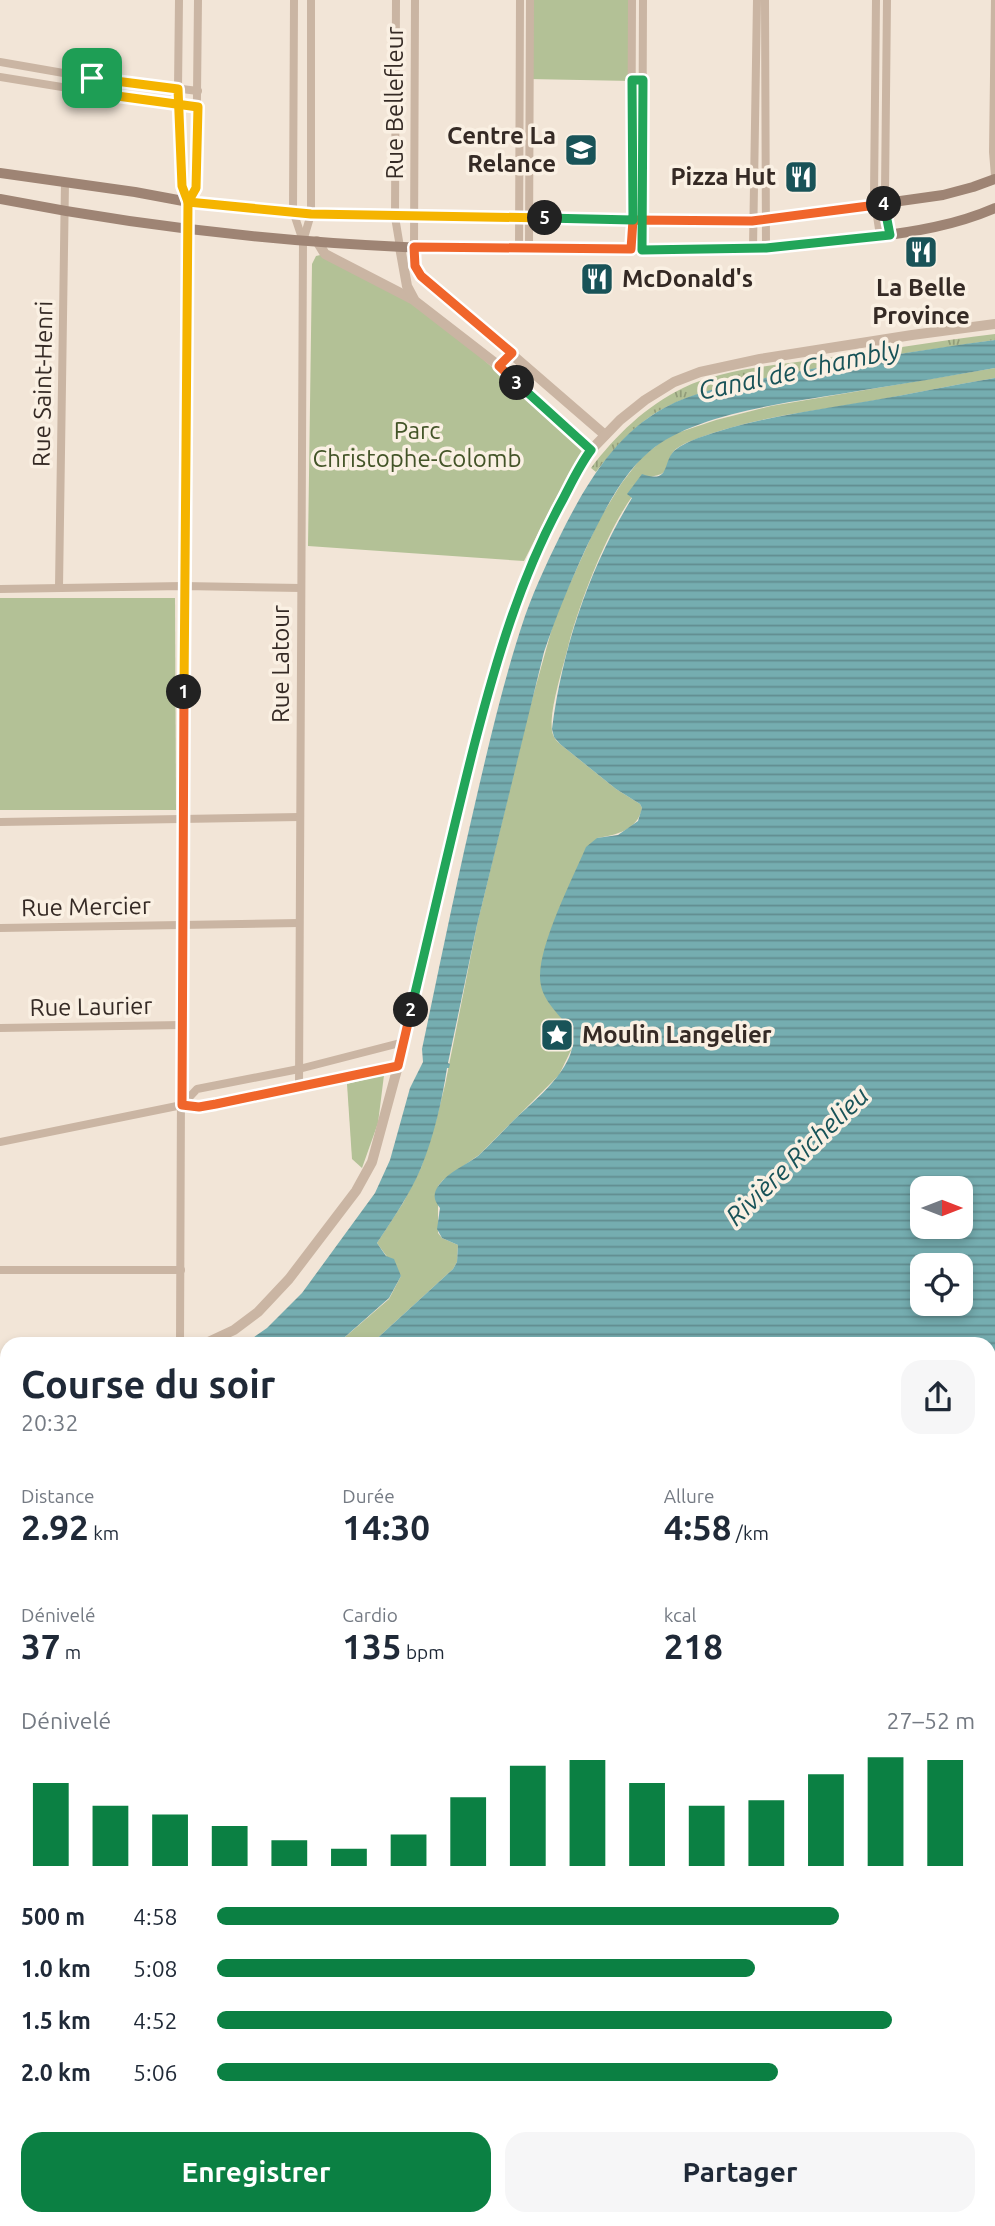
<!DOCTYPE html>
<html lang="fr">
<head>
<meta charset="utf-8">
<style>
  body { margin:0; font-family:Ubuntu,sans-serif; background:#f6f6f7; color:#1f2937; height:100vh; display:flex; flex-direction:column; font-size:26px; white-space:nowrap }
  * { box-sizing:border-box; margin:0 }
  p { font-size:23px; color:#747a83 }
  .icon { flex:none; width:38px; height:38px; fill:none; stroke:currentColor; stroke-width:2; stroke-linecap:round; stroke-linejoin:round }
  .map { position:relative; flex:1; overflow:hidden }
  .panel { position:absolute; left:0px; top:1337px; width:996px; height:889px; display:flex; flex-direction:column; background:#fff; border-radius:21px 21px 0 0; box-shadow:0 4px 10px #0003 }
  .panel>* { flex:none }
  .needle { width:46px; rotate:90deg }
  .buttons { position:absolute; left:910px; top:1176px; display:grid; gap:14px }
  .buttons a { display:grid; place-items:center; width:63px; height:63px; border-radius:14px; background:#fff; box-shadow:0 4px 10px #0003; font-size:35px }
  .pin { position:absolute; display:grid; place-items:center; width:60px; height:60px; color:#fff; margin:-30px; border-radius:14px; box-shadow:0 4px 10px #0006 }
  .km { position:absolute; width:35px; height:35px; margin:-18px; border-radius:50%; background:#222; color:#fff; font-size:19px; line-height:35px; text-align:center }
  .round { display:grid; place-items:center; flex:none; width:74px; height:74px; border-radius:21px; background:#f6f6f7 }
  .head { display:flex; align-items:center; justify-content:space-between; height:119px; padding:0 21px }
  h1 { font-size:38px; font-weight:700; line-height:52px }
  .stats { display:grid; grid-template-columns:repeat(3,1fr); gap:10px; height:119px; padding:7px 21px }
  .stats div { display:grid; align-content:center }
  .stats b { font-size:35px; font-weight:700 }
  .stats small { font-size:19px; font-weight:400 }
  .stats p { font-size:19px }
  .chart { height:196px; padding:14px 21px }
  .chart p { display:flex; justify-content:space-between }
  .chart svg { width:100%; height:126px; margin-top:7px; stroke:#0b8043; stroke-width:6 }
  .action { display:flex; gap:14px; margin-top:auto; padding:14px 21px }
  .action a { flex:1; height:80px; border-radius:21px; background:#0b8043; color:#fff; font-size:28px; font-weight:700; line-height:80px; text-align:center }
  .action a+a { background:#f6f6f7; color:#1f2937 }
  ul { padding:0 21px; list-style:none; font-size:23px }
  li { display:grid; grid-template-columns:112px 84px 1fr; align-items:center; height:52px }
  li i { height:18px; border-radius:9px; background:#0b8043 }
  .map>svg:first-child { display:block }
</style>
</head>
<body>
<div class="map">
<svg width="995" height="2226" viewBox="0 0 995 2226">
  <defs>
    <pattern id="grass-tufts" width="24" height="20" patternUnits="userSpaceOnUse" patternTransform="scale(1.75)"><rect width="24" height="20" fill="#b3c196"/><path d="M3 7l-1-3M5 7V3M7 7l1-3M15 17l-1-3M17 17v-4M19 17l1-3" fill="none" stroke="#929d7a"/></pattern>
    <pattern id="forest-firs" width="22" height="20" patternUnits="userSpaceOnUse" patternTransform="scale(1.75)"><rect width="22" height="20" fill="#b3c196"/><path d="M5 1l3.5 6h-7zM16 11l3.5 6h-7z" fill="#929d7a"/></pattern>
    <pattern id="water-rules" width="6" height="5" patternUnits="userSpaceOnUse" patternTransform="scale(1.75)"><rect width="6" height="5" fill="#75adb0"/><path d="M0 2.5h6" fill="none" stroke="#618d8f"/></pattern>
  </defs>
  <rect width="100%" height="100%" fill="#f2e5d7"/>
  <path fill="url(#grass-tufts)" d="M995 334V340C921 351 846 361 773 377 736 384 700 390 666 407 637 422 615 447 596 472L591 468C616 435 646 406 683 388 723 369 776 365 820 359 878 351 936 341 995 334Z"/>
  <g fill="url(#forest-firs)">
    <polygon points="0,1912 6,1915 7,1930 7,2219 27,2219 26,2226 2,2226"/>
    <polygon points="243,2219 552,2219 552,2226 242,2226"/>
  </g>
  <g fill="#b3c196">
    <polygon points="529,0 632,0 632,81 529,79"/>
    <polygon points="325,254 409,302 450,330 585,449 556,498 524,561 308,546 312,264 316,256"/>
    <path d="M995 368V378C948 386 901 396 854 404 805 412 757 418 710 434 699 438 685 442 676 449 668 455 671 466 664 472 660 476 654 475 650 478 616 502 580 602 569 643 564 665 549 709 552 731 553 737 556 740 560 744L616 789 640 804 642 808C638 830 616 835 597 838L564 1020 573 1036V1046L559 1075 479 1155 443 1180 438 1186V1233L442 1238 458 1245 457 1262 453 1269 371 1344H337L389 1299 401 1276 377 1243 403 1203 421 1168 436 1121 445 1085 477 925 528 714 556 614 599 520 621 484 641 458 661 442 674 434 716 420 771 406Z"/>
    <polygon points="0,598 175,598 176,810 0,810"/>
    <polygon points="384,1075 378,1123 362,1168 352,1159 347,1084"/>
  </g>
  <g fill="url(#water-rules)" fill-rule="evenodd">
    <path d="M995 340V368C949 376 904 384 858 391 800 401 695 412 650 451 620 476 603 514 586 548 570 583 556 616 544 652L477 925 448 1063 450 1064 449 1068H447C442 1101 434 1136 421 1168 410 1194 393 1219 377 1243L386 1256 394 1259 401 1276 389 1298 337 1344H244L267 1328 302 1293 375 1193 390 1160 410 1088 423 1062 422 1049C440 964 457 879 477 795 491 735 505 675 525 616 536 585 551 554 566 524 590 478 617 434 664 408 697 390 734 385 770 377 844 362 920 350 995 340Z"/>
    <path d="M995 378V1385L989 1389V1344H371L453 1269 457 1262 458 1245 442 1238 437 1229 440 1208C433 1200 433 1193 439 1185 448 1172 466 1165 478 1156 491 1144 503 1131 516 1118 530 1105 545 1092 557 1077 599 1023 542 1020 540 978 539 944 572 880 586 847L597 838 618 835 638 821 642 808 640 804 616 789 560 744 554 737 552 729C563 646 589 569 632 498L627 494 642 474C671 484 662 463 674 451 681 445 690 441 698 438 755 418 810 411 869 401 911 394 953 385 995 378ZM922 1188H961V1227H922ZM922 1265H961V1304H922Z"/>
    <polygon points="0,1523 7,1523 7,1835 0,1836"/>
  </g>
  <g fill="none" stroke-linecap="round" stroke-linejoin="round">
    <g stroke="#cab5a3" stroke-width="8">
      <polyline points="179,0 178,89 182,186 188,202 183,586 180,1344"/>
      <polyline points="294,0 293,211 303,241"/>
      <polyline points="396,0 395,217 400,247"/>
      <polyline points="765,0 766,248"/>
      <polyline points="876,0 874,196 880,236"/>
      <polyline points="887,0 885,192 890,235"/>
      <polyline points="995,0 993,152 995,176"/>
      <polyline points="0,62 92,78 198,91"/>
      <polyline points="0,77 179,106 198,107"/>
      <polyline points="188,202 196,188 198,0"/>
      <polyline points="414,247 415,0"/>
      <polyline points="753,248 757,0"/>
      <polyline points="519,249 520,0"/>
      <polyline points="529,249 530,0"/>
      <polyline points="631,249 632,0"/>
      <polyline points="642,250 643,0"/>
      <polyline points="59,587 65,182"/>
      <polyline points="0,589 183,586 301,588"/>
      <polyline points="0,822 300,817"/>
      <polyline points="0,928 299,923"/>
      <polyline points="0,1028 182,1025"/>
      <polyline points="299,1088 303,241 311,214 311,0"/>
      <polyline points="182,1105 197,1089 299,1069 404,1042"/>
      <polyline points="0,1142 182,1105 199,1107 216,1104 398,1066"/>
      <polyline points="0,1270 181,1270"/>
      <polyline points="989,1446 995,1444"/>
      <polyline points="989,1662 995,1662"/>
      <polyline points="989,2108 995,2108"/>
      <polyline points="623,2219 623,2226"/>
      <polyline points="842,2219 842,2226"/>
      <polyline points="738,2226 738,2219"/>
    </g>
    <g stroke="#cab5a3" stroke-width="10">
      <polyline points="317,241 325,254 414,300"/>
      <polyline points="400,247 407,286 415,301 499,366 591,450"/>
      <polyline points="414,247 415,266 421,276 605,435"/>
      <polyline points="204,1344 234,1330 258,1312 289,1279 356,1191 372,1162 398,1066 462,795 494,668 509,620 529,567 550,522 591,450 620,420 645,400 674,382 700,372 760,359 912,335 995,324"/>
      <polyline points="0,1420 7,1418"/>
      <polyline points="989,1514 995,1511"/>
      <polyline points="0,1893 7,1889"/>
    </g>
    <g stroke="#9e8474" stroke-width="10">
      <polyline points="0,173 135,192 194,203 311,214 633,220 765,220 943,195 973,187 995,179"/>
      <path d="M0 199C133 225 268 241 403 247 479 250 555 249 630 249 711 250 792 248 872 237 914 232 956 225 995 208"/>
    </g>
  </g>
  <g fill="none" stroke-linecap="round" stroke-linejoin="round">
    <defs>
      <polyline id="split-1" points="92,78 178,89 182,186 188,202 184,692"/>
      <polyline id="split-2" points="184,692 182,1105 199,1107 216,1104 398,1066 411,1010"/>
      <path id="split-3" d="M411 1010C432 922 452 833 474 746 496 661 520 578 562 501 571 484 579 466 591 450L517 383"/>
      <polyline id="split-4" points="517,383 499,366 512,353 421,276 415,266 414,247 631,249 633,220 752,221 884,204"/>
      <polyline id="split-5" points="545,218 633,220 632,80 643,80 642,250 766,248 890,235 884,204"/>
      <polyline id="split-6" points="92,78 88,92 198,107 196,188 188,202 311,214 545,218"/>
    </defs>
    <use href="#split-1" stroke="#fff" stroke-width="14"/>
    <use href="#split-2" stroke="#fff" stroke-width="14"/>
    <use href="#split-3" stroke="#fff" stroke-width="14"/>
    <use href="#split-4" stroke="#fff" stroke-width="14"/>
    <use href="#split-5" stroke="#fff" stroke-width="14"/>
    <use href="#split-6" stroke="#fff" stroke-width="14"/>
    <use href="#split-1" stroke="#f5b400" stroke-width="9"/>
    <use href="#split-2" stroke="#f0652b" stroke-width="9"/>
    <use href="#split-3" stroke="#22a559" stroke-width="9"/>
    <use href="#split-4" stroke="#f0652b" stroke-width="9"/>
    <use href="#split-5" stroke="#22a559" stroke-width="9"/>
    <use href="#split-6" stroke="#f5b400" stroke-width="9"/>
  </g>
  <defs>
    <symbol id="school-square" viewBox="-11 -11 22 22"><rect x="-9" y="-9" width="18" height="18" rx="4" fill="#195358" stroke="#faf0e3"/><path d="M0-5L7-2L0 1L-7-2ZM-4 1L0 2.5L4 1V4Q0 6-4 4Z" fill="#fff"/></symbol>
    <symbol id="restaurant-square" viewBox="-11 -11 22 22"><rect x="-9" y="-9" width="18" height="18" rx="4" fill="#195358" stroke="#faf0e3"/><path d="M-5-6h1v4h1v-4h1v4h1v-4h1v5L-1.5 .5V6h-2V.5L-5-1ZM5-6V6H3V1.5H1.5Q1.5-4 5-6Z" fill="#fff"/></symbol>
    <symbol id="sight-square" viewBox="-11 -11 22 22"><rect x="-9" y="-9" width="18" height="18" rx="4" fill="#195358" stroke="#faf0e3"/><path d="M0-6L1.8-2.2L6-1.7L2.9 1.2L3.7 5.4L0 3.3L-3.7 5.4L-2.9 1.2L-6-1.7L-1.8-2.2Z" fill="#fff"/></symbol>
  </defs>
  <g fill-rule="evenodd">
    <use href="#school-square" x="562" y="131" width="38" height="38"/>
    <use href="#restaurant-square" x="782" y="158" width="38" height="38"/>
    <use href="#restaurant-square" x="902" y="233" width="38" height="38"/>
    <use href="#restaurant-square" x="578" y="260" width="38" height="38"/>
    <use href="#sight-square" x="538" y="1016" width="38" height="38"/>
  </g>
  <g text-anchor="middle" stroke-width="7" stroke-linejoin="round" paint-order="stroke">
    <g font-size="24" fill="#352a25" stroke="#faf0e3">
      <text transform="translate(395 103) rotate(-90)" y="8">Rue Bellefleur</text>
      <text transform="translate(43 384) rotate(-89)" y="8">Rue Saint-Henri</text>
      <text transform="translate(281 664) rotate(-90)" y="8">Rue Latour</text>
      <text transform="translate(86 907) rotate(-1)" y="8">Rue Mercier</text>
      <text transform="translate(91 1007) rotate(-1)" y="8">Rue Laurier</text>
    </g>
    <g font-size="24" font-weight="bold" fill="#352a25" stroke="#faf0e3" text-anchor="end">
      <text x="556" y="144">Centre La<tspan x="556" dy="28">Relance</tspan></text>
      <text x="776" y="185">Pizza Hut</text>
      <text x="622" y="287" text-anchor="start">McDonald's</text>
      <text x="921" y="296" text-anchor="middle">La Belle<tspan x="921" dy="28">Province</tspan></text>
      <text x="582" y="1043" text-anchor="start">Moulin Langelier</text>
    </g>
    <g font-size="24" fill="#435428" stroke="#faf0e3">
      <text x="417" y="439">Parc<tspan x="417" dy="28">Christophe-Colomb</tspan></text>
    </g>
    <g font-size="26" font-style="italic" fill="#195358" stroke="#faf0e3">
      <text transform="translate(799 370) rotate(-12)" y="9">Canal de Chambly</text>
      <text transform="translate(797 1156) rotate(-44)" y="9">Rivière Richelieu</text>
    </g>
  </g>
</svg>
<div class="buttons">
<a><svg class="needle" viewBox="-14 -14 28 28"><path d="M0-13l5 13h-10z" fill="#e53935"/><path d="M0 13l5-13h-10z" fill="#747a83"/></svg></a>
<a><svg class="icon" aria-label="locate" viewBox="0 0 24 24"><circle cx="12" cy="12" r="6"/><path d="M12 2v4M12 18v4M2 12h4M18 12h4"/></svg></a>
</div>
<div class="pin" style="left:92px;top:78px;background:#1e9e55"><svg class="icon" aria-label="arrive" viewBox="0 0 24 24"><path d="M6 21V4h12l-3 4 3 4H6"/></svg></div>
<b class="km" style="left:184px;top:692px">1</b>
<b class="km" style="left:411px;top:1010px">2</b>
<b class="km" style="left:517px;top:383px">3</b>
<b class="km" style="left:884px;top:204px">4</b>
<b class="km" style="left:545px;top:218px">5</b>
<section class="panel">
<div class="head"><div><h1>Course du soir</h1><p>20:32</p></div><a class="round"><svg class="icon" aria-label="share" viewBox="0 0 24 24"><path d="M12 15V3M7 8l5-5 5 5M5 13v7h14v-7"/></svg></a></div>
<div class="stats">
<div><p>Distance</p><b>2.92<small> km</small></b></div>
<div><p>Durée</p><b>14:30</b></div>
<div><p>Allure</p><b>4:58<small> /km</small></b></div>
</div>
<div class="stats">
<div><p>Dénivelé</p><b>37<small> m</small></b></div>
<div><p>Cardio</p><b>135<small> bpm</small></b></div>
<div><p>kcal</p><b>218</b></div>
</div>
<div class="chart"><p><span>Dénivelé</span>27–52 m</p>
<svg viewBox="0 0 160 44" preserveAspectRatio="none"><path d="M5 44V15M15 44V23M25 44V26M35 44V30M45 44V35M55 44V38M65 44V33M75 44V20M85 44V9M95 44V7M105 44V15M115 44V23M125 44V21M135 44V12M145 44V6M155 44V7"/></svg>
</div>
<ul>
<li><b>500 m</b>4:58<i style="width:82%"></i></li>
<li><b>1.0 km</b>5:08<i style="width:71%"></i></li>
<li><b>1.5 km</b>4:52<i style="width:89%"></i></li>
<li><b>2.0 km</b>5:06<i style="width:74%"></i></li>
</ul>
<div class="action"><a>Enregistrer</a><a>Partager</a></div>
</section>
</div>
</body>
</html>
